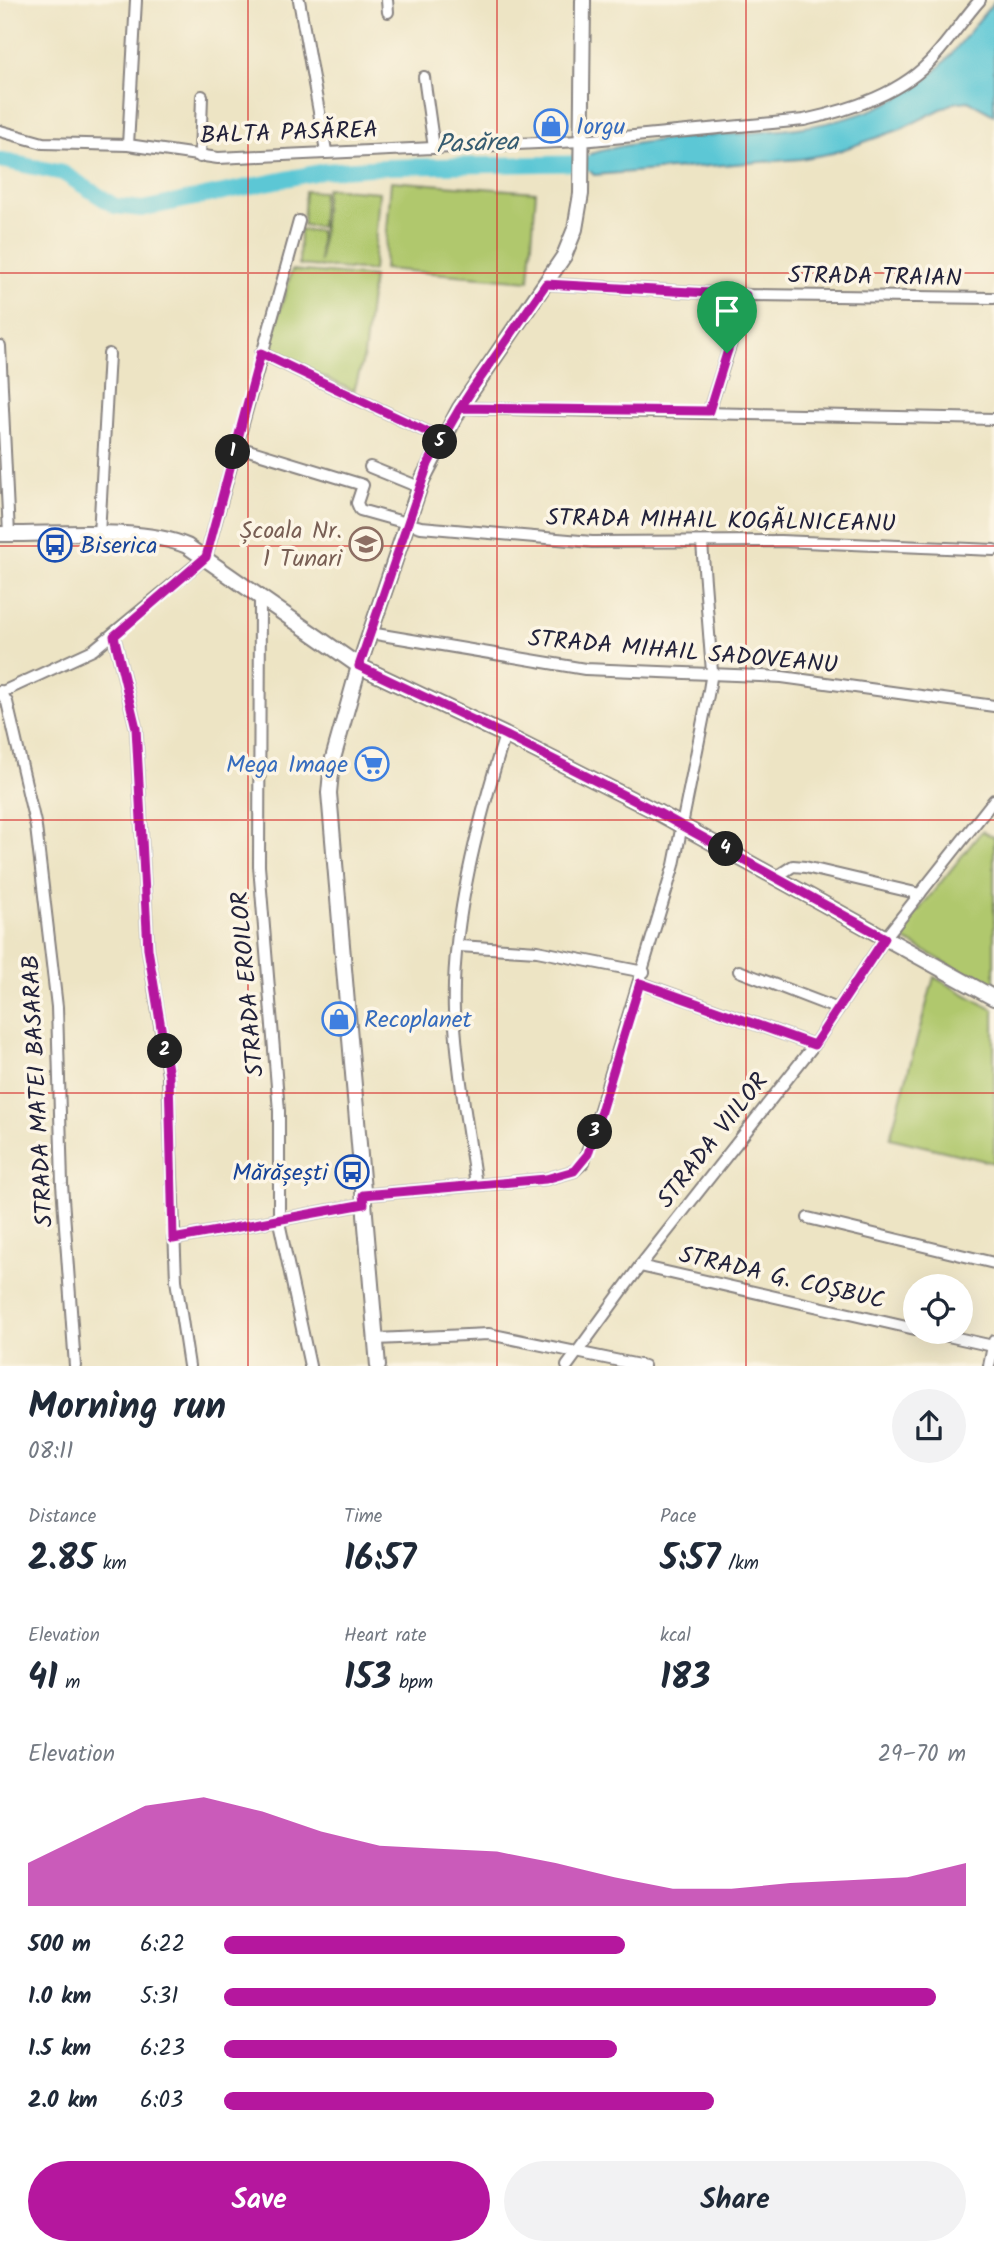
<!DOCTYPE html>
<html lang="en">
<head>
<meta charset="utf-8">
<style>
  body { margin:0; font-family:Kalam,sans-serif; background:#f2f2f3; color:#1f2937; height:100vh; display:flex; flex-direction:column; font-size:26px; white-space:nowrap }
  * { box-sizing:border-box; margin:0 }
  p { font-size:23px; color:#747a83 }
  .icon { flex:none; width:38px; height:38px; fill:none; stroke:currentColor; stroke-width:2; stroke-linecap:round; stroke-linejoin:round }
  .map { position:relative; height:1366px; overflow:hidden }
  .panel { display:flex; flex-direction:column; background:#fff; flex:1 }
  .panel>* { flex:none }
  .controls { position:absolute; left:903px; top:1274px; display:grid; gap:14px }
  .controls a { display:grid; place-items:center; width:70px; height:70px; border-radius:50%; background:#fff; box-shadow:0 7px 28px #0002; font-size:35px }
  .pin { position:absolute; display:grid; place-items:center; width:60px; height:60px; color:#fff; margin:-72px -30px; border-radius:50% 50% 50% 0; rotate:-45deg; box-shadow:0 0 7px #0007 }
  .pin .icon { rotate:45deg }
  .km { position:absolute; width:35px; height:35px; margin:-18px; border-radius:50%; background:#222; color:#fff; font-size:19px; line-height:35px; text-align:center }
  .round { display:grid; place-items:center; flex:none; width:74px; height:74px; border-radius:37px; background:#f2f2f3 }
  .head { display:flex; align-items:center; justify-content:space-between; height:119px; padding:0 28px }
  h1 { font-size:38px; font-weight:800; line-height:52px }
  .stats { display:grid; grid-template-columns:repeat(3,1fr); gap:10px; height:119px; padding:7px 28px }
  .stats div { display:grid; align-content:center }
  .stats b { font-size:35px; font-weight:800 }
  .stats small { font-size:19px; font-weight:400 }
  .stats p { font-size:19px }
  .chart { height:196px; padding:14px 28px }
  .chart p { display:flex; justify-content:space-between }
  .chart svg { width:100%; height:126px; margin-top:7px; fill:#b5179e; opacity:.7 }
  .primary-button { display:flex; gap:14px; margin-top:auto; padding:14px 28px }
  .primary-button a { flex:1; height:80px; border-radius:42px; background:#b5179e; color:#fff; font-size:28px; font-weight:800; line-height:80px; text-align:center }
  .primary-button a+a { background:#f2f2f3; color:#1f2937 }
  ul { padding:0 28px; list-style:none; font-size:23px }
  li { display:grid; grid-template-columns:112px 84px 1fr; align-items:center; height:52px }
  li i { height:18px; border-radius:9px; background:#b5179e }
  .map>svg:first-child { display:block }
</style>
</head>
<body>
<div class="map">
<svg width="994" height="1366" viewBox="0 0 994 1366">
  <rect width="100%" height="100%" fill="#fcf5e5"/>
  <filter id="ink" filterUnits="userSpaceOnUse"><feTurbulence type="fractalNoise" baseFrequency=".0143" numOctaves="2"/><feDisplacementMap in="SourceGraphic" scale="14" xChannelSelector="R" yChannelSelector="G"/><feConvolveMatrix kernelMatrix="1 2 1 2 8 2 1 2 1" color-interpolation-filters="sRGB"/></filter>
  <filter id="wash" filterUnits="userSpaceOnUse"><feTurbulence type="fractalNoise" baseFrequency=".00686" numOctaves="4" result="noise"/><feDisplacementMap in="SourceGraphic" scale="28" xChannelSelector="R" yChannelSelector="G"/><feGaussianBlur stdDeviation="1.57" result="paint"/><feColorMatrix in="noise" values="0 0 0 0 0 0 0 0 0 0 0 0 0 0 0 0 0 1.4 0 .05"/><feComposite in="paint" operator="in"/></filter>
  <g filter="url(#wash)">
    <rect width="100%" height="100%" fill="#ede4c4"/>
    <g fill="#b0c86d" stroke="#697554" stroke-width="2">
      <polygon points="391,181 536,192 529,281 384,269"/>
      <polygon points="326,188 379,192 373,271 299,265 300,230 320,231 320,262"/>
      <polygon points="305,191 323,192 321,227 303,225"/>
      <polygon points="292,270 373,277 364,356 354,391 268,351"/>
      <polygon points="982,831 994,837 994,990 898,936"/>
      <polygon points="934,977 994,1010 994,1163 890,1138"/>
    </g>
    <path fill="#5cc7d5" stroke="#3f7488" stroke-width="2" d="M994 2V115L968 101 953 103 901 129 833 153 800 159 594 175 590 171V154C697 121 823 152 919 85 948 64 970 29 994 2Z"/>
    <g fill="none" stroke-linecap="round" stroke-linejoin="round">
      <polyline stroke="#5cc7d5" stroke-width="16" points="0,160 63,173 115,206 142,209 324,171 386,167 595,163"/>
    </g>
  </g>
  <g filter="url(#ink)">
    <g fill="none" stroke-linecap="round" stroke-linejoin="round">
      <defs>
        <g id="minor">
          <polyline points="299,0 326,151"/>
          <polyline points="387,0 388,12"/>
          <polyline points="424,77 434,148"/>
          <path d="M0 131 43 143 128 145 218 158 581 141 804 120C850 110 904 93 935 56 951 38 964 18 980 0"/>
          <polyline points="128,145 136,0"/>
          <polyline points="200,157 202,96"/>
          <polyline points="546,284 746,295 994,298"/>
          <polyline points="0,346 9,534"/>
          <polyline points="261,353 442,439"/>
          <polyline points="460,408 994,419"/>
          <polyline points="709,411 746,295"/>
          <polyline points="235,446 363,485 357,503 360,510 421,527 592,542 780,541 994,550"/>
          <polyline points="370,467 419,487"/>
          <polyline points="99,535 109,354"/>
          <polyline points="260,596 259,866 279,1111 279,1222 310,1366"/>
          <polyline points="370,633 585,669 782,677 994,706"/>
          <polyline points="114,636 136,728 148,949 168,1075 176,1280 189,1366"/>
          <polyline points="0,691 7,702 36,827 57,1007 62,1184 75,1366"/>
          <polyline points="0,693 93,650 206,557 299,221"/>
          <polyline points="776,877 793,866 805,867 920,894"/>
          <polyline points="459,946 537,951 644,972"/>
          <polyline points="739,971 838,1009"/>
          <polyline points="641,983 814,1045"/>
          <path d="M476 1185C468 1128 457 1069 454 1011 451 923 479 818 505 735"/>
          <polyline points="363,1195 546,1179 574,1171 584,1162 674,865 709,690 712,672 702,543"/>
          <polyline points="808,1218 994,1263"/>
          <polyline points="173,1239 364,1204"/>
          <polyline points="640,1266 915,1329"/>
          <polyline points="930,1332 993,1346"/>
          <polyline points="376,1339 489,1334 644,1366"/>
          <polyline points="567,1366 640,1266 814,1045 885,938 994,800"/>
          <polyline points="989,1366 994,1341"/>
        </g>
        <g id="major">
          <path d="M0 534C51 535 143 526 187 546L359 666 505 735 657 812 994 998"/>
          <polyline points="378,1366 329,793 332,762 359,666 422,480 460,408 564,256 575,229 581,194 583,0"/>
        </g>
      </defs>
      <use href="#minor" stroke="#888380" stroke-width="14"/>
      <use href="#major" stroke="#888380" stroke-width="18"/>
      <use href="#minor" stroke="#fff" stroke-width="10"/>
      <use href="#major" stroke="#fff" stroke-width="14"/>
    </g>
  </g>
  <g fill="none" stroke-linecap="round" stroke-linejoin="round" filter="url(#ink)">
    <defs>
      <path id="route" d="M727 353 709 411 460 408 442 439 261 353 206 557 114 636 136 728 148 949 169 1076 173 1239 364 1204 363 1195 546 1179 574 1171 588 1154 640 983 814 1045 885 938 657 812 505 735 359 666 428 464C441 439 456 414 472 390L546 284 746 295 727 353"/>
    </defs>
    <use href="#route" stroke="#fff" stroke-width="14"/>
    <use href="#route" stroke="#b5179e" stroke-width="9"/>
  </g>
  <path fill="none" stroke="#d62828" stroke-width="2" stroke-opacity="0.55" d="M248 0V1366M497 0V1366M746 0V1366M0 273H994M0 546H994M0 820H994M0 1093H994"/>
  <defs>
    <symbol id="shop-ring" viewBox="-11 -11 22 22"><circle r="9.5" fill="#fcf5e5" stroke="#3f7fe0" stroke-width="1.5"/><path d="M-5-2.5h2.3a2.7 3.5 0 0 1 5.4 0H5L5.5 6h-11ZM-1.5-2.5h3a1.5 2.3 0 0 0-3 0Z" fill="#3f7fe0"/></symbol>
    <symbol id="school-ring" viewBox="-11 -11 22 22"><circle r="9.5" fill="#fcf5e5" stroke="#8d6e63" stroke-width="1.5"/><path d="M0-5L7-2L0 1L-7-2ZM-4 1L0 2.5L4 1V4Q0 6-4 4Z" fill="#8d6e63"/></symbol>
    <symbol id="bus-ring" viewBox="-11 -11 22 22"><circle r="9.5" fill="#fcf5e5" stroke="#1a4fb4" stroke-width="1.5"/><path d="M-5-6H5V4H4V6H2V4H-2V6H-4V4H-5ZM-3.5-4V0h7V-4ZM-3.5 1.2v1.5H-2V1.2ZM2 1.2v1.5H3.5V1.2Z" fill="#1a4fb4"/></symbol>
    <symbol id="supermarket-ring" viewBox="-11 -11 22 22"><circle r="9.5" fill="#fcf5e5" stroke="#3f7fe0" stroke-width="1.5"/><path d="M-6-5.5h2.5l.6 2H6L4.5 2H-2.5L-4.4-4H-6ZM-1.5 3.2a1.3 1.3 0 1 0 .1 0ZM3 3.2a1.3 1.3 0 1 0 .1 0Z" fill="#3f7fe0"/></symbol>
  </defs>
  <g fill-rule="evenodd">
    <use href="#shop-ring" x="532" y="107" width="38" height="38"/>
    <use href="#school-ring" x="347" y="525" width="38" height="38"/>
    <use href="#bus-ring" x="36" y="526" width="38" height="38"/>
    <use href="#supermarket-ring" x="353" y="745" width="38" height="38"/>
    <use href="#shop-ring" x="320" y="1000" width="38" height="38"/>
    <use href="#bus-ring" x="333" y="1153" width="38" height="38"/>
  </g>
  <g text-anchor="middle" stroke-width="7" stroke-linejoin="round" paint-order="stroke">
    <g font-size="24" fill="#366cbe" stroke="#fcf5e5" text-anchor="start">
      <text x="576" y="134">Iorgu</text>
      <text x="348" y="772" text-anchor="end">Mega Image</text>
      <text x="364" y="1027">Recoplanet</text>
    </g>
    <g font-size="24" fill="#22223b" stroke="#fcf5e5">
      <text transform="translate(289 132) rotate(-2)" y="8">BALTA PASĂREA</text>
      <text transform="translate(875 276) rotate(1)" y="8">STRADA TRAIAN</text>
      <text transform="translate(721 520) rotate(1)" y="8">STRADA MIHAIL KOGĂLNICEANU</text>
      <text transform="translate(683 651) rotate(5)" y="8">STRADA MIHAIL SADOVEANU</text>
      <text transform="translate(247 984) rotate(-95)" y="8">STRADA EROILOR</text>
      <text transform="translate(37 1091) rotate(-93)" y="8">STRADA MATEI BASARAB</text>
      <text transform="translate(712 1140) rotate(-52)" y="8">STRADA VIILOR</text>
      <text transform="translate(782 1277) rotate(13)" y="8">STRADA G. COȘBUC</text>
    </g>
    <g font-size="24" fill="#785e54" stroke="#fcf5e5" text-anchor="end">
      <text x="342" y="538">Școala Nr.<tspan x="342" dy="28">1 Tunari</tspan></text>
    </g>
    <g font-size="24" fill="#164399" stroke="#fcf5e5" text-anchor="start">
      <text x="80" y="553">Biserica</text>
      <text x="328" y="1180" text-anchor="end">Mărășești</text>
    </g>
    <g font-size="26" font-style="italic" fill="#365c71" stroke="#fcf5e5">
      <text transform="translate(477 142) rotate(-2)" y="9">Pasărea</text>
    </g>
  </g>
</svg>
<div class="controls">
<a><svg class="icon" aria-label="locate" viewBox="0 0 24 24"><circle cx="12" cy="12" r="6"/><path d="M12 2v4M12 18v4M2 12h4M18 12h4"/></svg></a>
</div>
<div class="pin" style="left:727px;top:353px;background:#1e9e55"><svg class="icon" aria-label="arrive" viewBox="0 0 24 24"><path d="M6 21V4h12l-3 4 3 4H6"/></svg></div>
<b class="km" style="left:233px;top:452px">1</b>
<b class="km" style="left:165px;top:1051px">2</b>
<b class="km" style="left:595px;top:1132px">3</b>
<b class="km" style="left:726px;top:849px">4</b>
<b class="km" style="left:440px;top:442px">5</b>
</div>
<section class="panel">
<div class="head"><div><h1>Morning run</h1><p>08:11</p></div><a class="round"><svg class="icon" aria-label="share" viewBox="0 0 24 24"><path d="M12 15V3M7 8l5-5 5 5M5 13v7h14v-7"/></svg></a></div>
<div class="stats">
<div><p>Distance</p><b>2.85<small> km</small></b></div>
<div><p>Time</p><b>16:57</b></div>
<div><p>Pace</p><b>5:57<small> /km</small></b></div>
</div>
<div class="stats">
<div><p>Elevation</p><b>41<small> m</small></b></div>
<div><p>Heart rate</p><b>153<small> bpm</small></b></div>
<div><p>kcal</p><b>183</b></div>
</div>
<div class="chart"><p><span>Elevation</span>29–70 m</p>
<svg viewBox="0 0 160 44" preserveAspectRatio="none"><path d="M0 44V29L10 19L20 9L30 6L40 11L50 18L60 23L70 24L80 25L90 29L100 34L110 38L120 38L130 36L140 35L150 34L160 29V44z"/></svg>
</div>
<ul>
<li><b>500 m</b>6:22<i style="width:54%"></i></li>
<li><b>1.0 km</b>5:31<i style="width:96%"></i></li>
<li><b>1.5 km</b>6:23<i style="width:53%"></i></li>
<li><b>2.0 km</b>6:03<i style="width:66%"></i></li>
</ul>
<div class="primary-button"><a>Save</a><a>Share</a></div>
</section>
</body>
</html>
